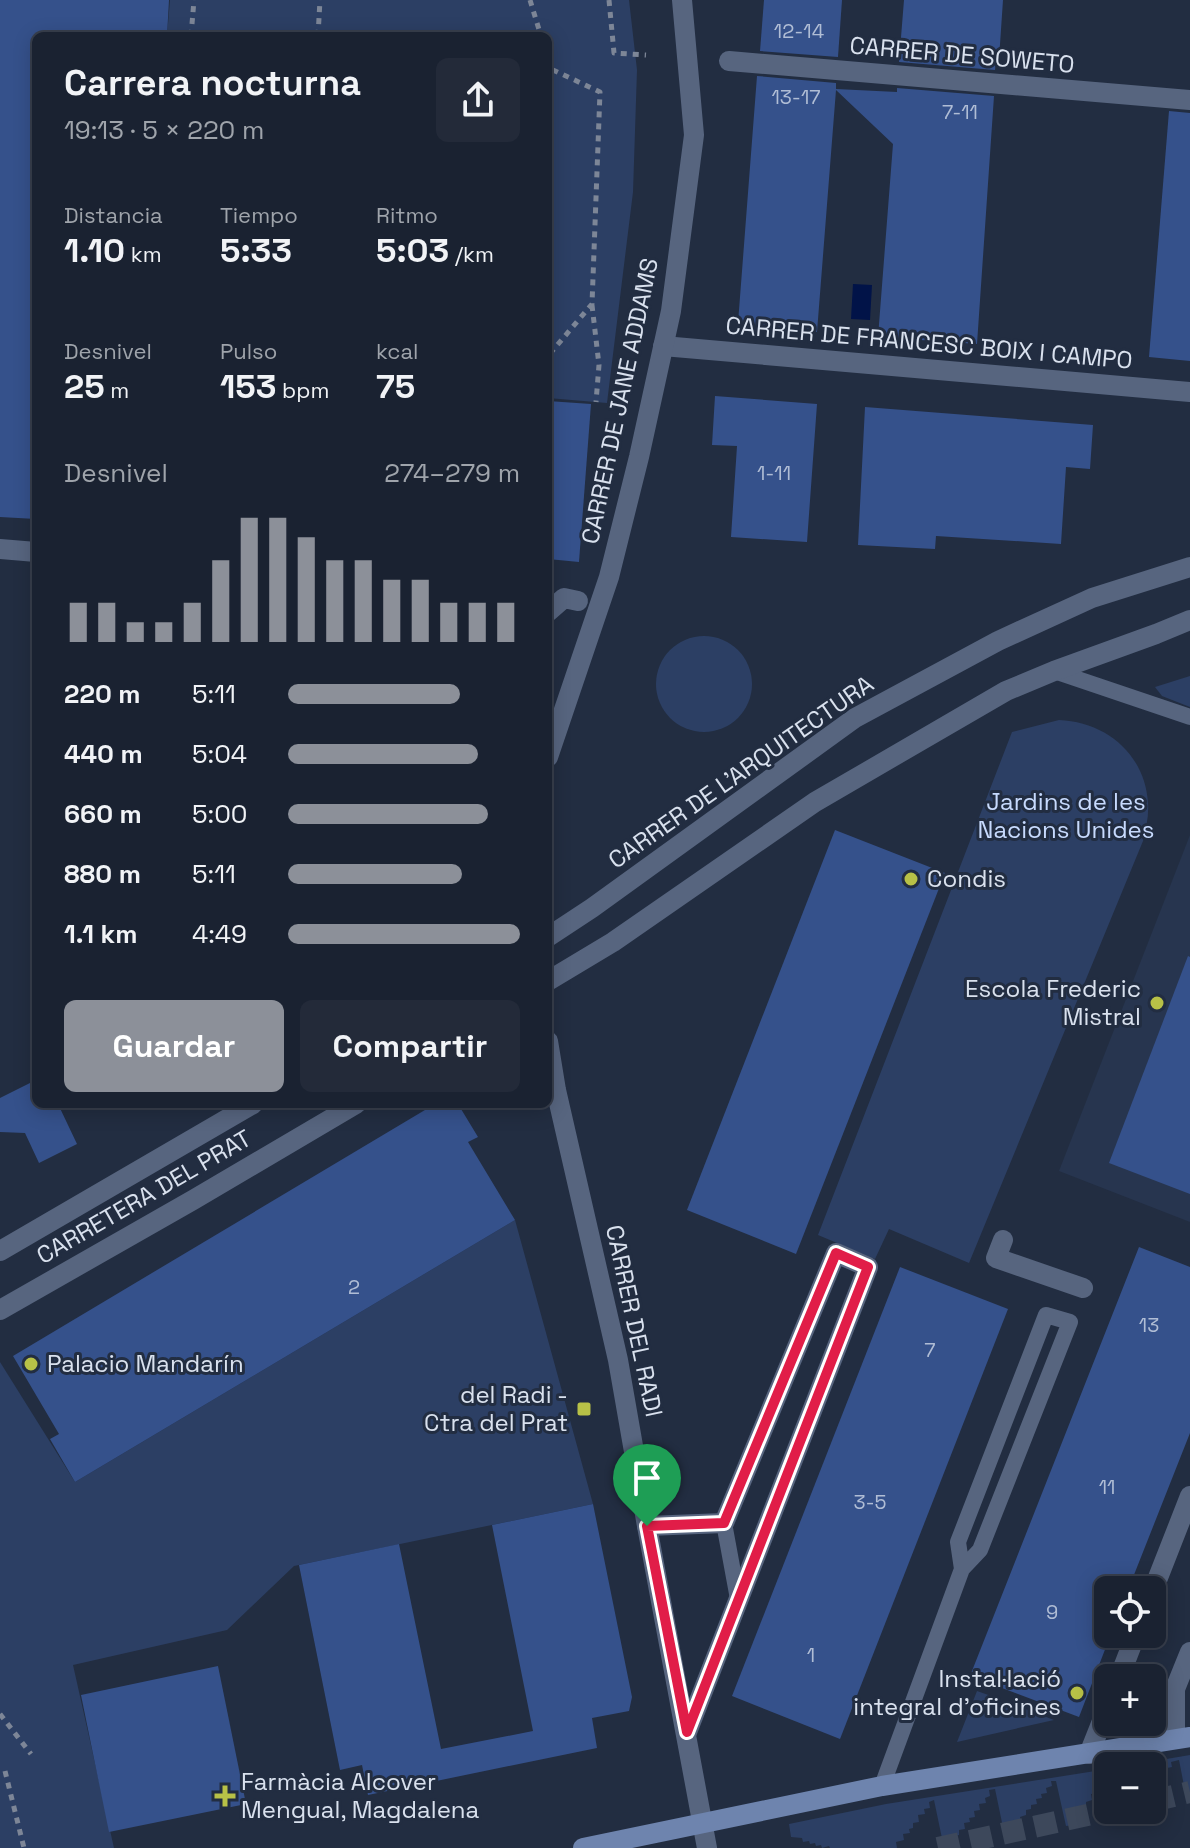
<!DOCTYPE html>
<html lang="es">
<head>
<meta charset="utf-8">
<style>
  body { margin:0; font-family:"Space Grotesk",sans-serif; background:#232a39; color:#f1f3f6; height:100vh; display:flex; flex-direction:column; font-size:30px; white-space:nowrap }
  * { box-sizing:border-box; margin:0 }
  p { font-size:26px; color:#9fa4ab }
  .icon { flex:none; width:44px; height:44px; fill:none; stroke:currentColor; stroke-width:2; stroke-linecap:round; stroke-linejoin:round }
  .map { position:relative; flex:1; overflow:hidden }
  .panel { position:absolute; left:32px; top:32px; width:520px; height:1076px; display:flex; flex-direction:column; background:#1a2231; border-radius:12px; box-shadow:0 4px 20px #0003,0 0 0 2px #383f4d }
  .panel>* { flex:none }
  .tools { position:absolute; left:1094px; top:1576px; display:grid; gap:16px }
  .tools a { display:grid; place-items:center; width:72px; height:72px; border-radius:12px; background:#1a2231; box-shadow:0 4px 20px #0003,0 0 0 2px #383f4d; font-size:40px }
  .pin { position:absolute; display:grid; place-items:center; width:68px; height:68px; color:#fff; margin:-82px -34px; border-radius:50% 50% 50% 0; rotate:-45deg; box-shadow:0 0 8px #0007 }
  .pin .icon { rotate:45deg }
  .round { display:grid; place-items:center; flex:none; width:84px; height:84px; border-radius:12px; background:#232a39 }
  .head { display:flex; align-items:center; justify-content:space-between; height:136px; padding:0 32px }
  h1 { font-size:36px; font-weight:700; line-height:60px }
  .figures { display:grid; grid-template-columns:repeat(3,1fr); gap:12px; height:136px; padding:8px 32px }
  .figures div { display:grid; align-content:center }
  .figures b { font-size:34px; font-weight:700 }
  .figures small { font-size:22px; font-weight:400 }
  .figures p { font-size:22px }
  .chart { height:224px; padding:16px 32px }
  .chart p { display:flex; justify-content:space-between }
  .chart svg { width:100%; height:144px; margin-top:8px; stroke:#8c9099; stroke-width:6 }
  .action { display:flex; gap:16px; margin-top:auto; padding:16px 32px }
  .action a { flex:1; height:92px; border-radius:12px; background:#8c9099; color:#fff; font-size:32px; font-weight:700; line-height:92px; text-align:center }
  .action a+a { background:#232a39; color:#f1f3f6 }
  ul { padding:0 32px; list-style:none; font-size:26px }
  li { display:grid; grid-template-columns:128px 96px 1fr; align-items:center; height:60px }
  li i { height:20px; border-radius:10px; background:#8c9099 }
  .map>svg:first-child { display:block }
</style>
</head>
<body>
<div class="map">
<svg width="1190" height="1848" viewBox="0 0 1190 1848">
  <rect width="100%" height="100%" fill="#222d41"/>
  <polygon fill="#27354f" points="1190,835 1190,1222 1059,1171"/>
  <g fill="#2c3f64">
    <polygon points="170,0 629,0 637,70 633,192 607,403 548,398 548,36 167,36"/>
    <circle cx="704" cy="684" r="48"/>
    <polygon points="1190,676 1190,707 1162,696 1155,687"/>
    <path d="M1059 720C1106 722 1145 754 1148 803 1149 816 1146 828 1143 841L969 1263 889 1229 875 1259 818 1235 1012 732Z"/>
    <polygon points="515,1220 593,1504 294,1566 227,1630 73,1665 114,1848 0,1848 0,1362 75,1482"/>
    <polygon points="977,1691 997,1698 997,1700 1002,1703 1004,1701 1054,1720 957,1742"/>
    <polygon points="1190,1755 1190,1800 1187,1801 1179,1760 1171,1762 1172,1767 1167,1768 1168,1773 1162,1774 1163,1778 1158,1779 1158,1784 1153,1785 1152,1788 1152,1766 1125,1766"/>
    <polygon points="1108,1769 1108,1779 1102,1780 1103,1786 1097,1787 1098,1793 1091,1794 1092,1800 1086,1802 1086,1806 1081,1807 1082,1812 1075,1814 1076,1820 1071,1821 1072,1825 1066,1826 1056,1781 1051,1781 1052,1786 1046,1788 1047,1793 1041,1794 1042,1798 1036,1799 1037,1804 1031,1805 1031,1809 1026,1810 1026,1815 1020,1817 1021,1822 1015,1823 1016,1829 1011,1830 1012,1836 1005,1837 995,1789 989,1790 990,1796 985,1798 986,1803 979,1804 980,1810 974,1811 975,1817 969,1818 970,1822 964,1823 965,1829 959,1830 959,1835 955,1836 955,1840 950,1842 950,1846 944,1848 934,1800 929,1802 930,1808 924,1809 925,1814 918,1815 919,1822 913,1823 913,1828 909,1829 910,1833 903,1834 904,1840 896,1842 897,1848 830,1848 829,1846 822,1848 821,1845 816,1846 815,1843 810,1844 809,1841 803,1842 802,1838 791,1837 789,1824 886,1804"/>
  </g>
  <polygon fill="#011348" points="853,284 872,285 870,320 851,319"/>
  <g fill="#35518b">
    <polygon points="0,0 169,0 167,36 36,36 36,519 0,517"/>
    <polygon points="764,0 842,0 838,57 760,51"/>
    <polygon points="904,0 1003,0 999,59 996,59 995,70 899,62"/>
    <polygon points="757,76 836,83 836,89 897,92 897,88 994,96 977,344 878,337 893,144 836,90 817,332 746,327 746,324 738,323"/>
    <polygon points="1169,111 1190,113 1190,361 1149,357"/>
    <polygon points="715,396 817,404 807,542 731,537 737,446 712,445"/>
    <polygon points="548,401 591,404 579,562 548,559"/>
    <polygon points="865,407 1093,425 1090,469 1066,467 1061,544 936,536 935,549 858,545"/>
    <polygon points="835,830 945,873 796,1254 687,1210"/>
    <polygon points="1188,956 1190,957 1190,1194 1109,1163"/>
    <polygon points="36,1080 36,1104 58,1104 77,1144 39,1163 25,1133 0,1132 0,1098"/>
    <polygon points="435,1104 458,1104 478,1137 468,1142 515,1220 75,1482 50,1439 59,1434 13,1356"/>
    <polygon points="1139,1247 1190,1267 1190,1433 1128,1590 1108,1590 1108,1634 1111,1634 1079,1717 970,1676"/>
    <polygon points="900,1267 1008,1309 840,1739 732,1696"/>
    <polygon points="593,1504 632,1697 629,1711 592,1718 597,1748 368,1795 362,1765 340,1770 299,1565 399,1544 441,1749 533,1731 492,1525"/>
    <polygon points="218,1666 246,1804 109,1832 81,1695"/>
  </g>
  <g fill="none" stroke-linecap="round" stroke-linejoin="round">
    <g stroke="#3d485b" stroke-width="22" stroke-dasharray="22 11" stroke-linecap="butt">
      <polyline points="1152,1801 1190,1792"/>
      <polyline points="938,1848 1110,1810"/>
    </g>
    <g stroke="#7d8697" stroke-width="5" stroke-dasharray="6 6" stroke-linecap="butt">
      <polyline points="530,0 541,36"/>
      <polyline points="609,0 614,53 646,55"/>
      <polyline points="191,36 194,0"/>
      <polyline points="318,36 320,0"/>
      <polyline points="548,59 551,69 600,92 592,304 548,356"/>
      <polyline points="592,305 599,365 596,402"/>
      <polyline points="0,1714 31,1754"/>
      <polyline points="5,1771 24,1848"/>
    </g>
    <g stroke="#57657f" stroke-width="16">
      <polyline points="1054,671 1190,717"/>
      <polyline points="724,1523 738,1599"/>
      <polyline points="882,1786 962,1569 980,1550 1070,1322 1046,1315 958,1542 962,1569"/>
    </g>
    <polyline stroke="#57657f" stroke-width="20" points="729,61 1190,100"/>
    <g stroke="#57657f" stroke-width="20">
      <polyline points="663,346 1190,392"/>
      <polyline points="0,549 36,552"/>
      <polyline points="548,612 564,598 578,601"/>
      <polyline points="548,757 609,577 639,457 671,311 694,135 682,0"/>
      <polyline points="548,937 592,908 855,718 998,641 1092,598 1190,567"/>
      <polyline points="548,981 613,942 815,802 1006,691 1054,671 1156,634 1190,620"/>
      <polyline points="548,1041 556,1090 618,1360 647,1526 707,1848"/>
      <polyline points="1003,1240 996,1258 1083,1288"/>
      <polyline points="0,1310 193,1200 356,1104"/>
      <polyline points="647,1526 724,1523 836,1253 868,1267 687,1732"/>
      <polyline points="1152,1593 1190,1496"/>
      <polyline points="1119,1678 1136,1634"/>
      <polyline points="1175,1739 1175,1689 1190,1652"/>
      <polyline points="1089,1754 1108,1706"/>
    </g>
    <polyline stroke="#57657f" stroke-width="20" points="0,1251 253,1104"/>
    <polyline stroke="#6e84ae" stroke-width="20" points="583,1848 882,1786 1190,1737"/>
  </g>
  <g fill="none" stroke-linecap="round" stroke-linejoin="round">
    <defs>
      <polygon id="route" points="836,1253 868,1267 687,1732 647,1526 724,1523"/>
    </defs>
    <use href="#route" stroke="#fff" stroke-width="16"/>
    <use href="#route" stroke="#e11d48" stroke-width="10"/>
  </g>
  <g fill="#b8c147" stroke="#222d41" stroke-width="3">
    <circle cx="911" cy="879" r="8"/>
    <circle cx="1157" cy="1003" r="8"/>
    <circle cx="31" cy="1364" r="8"/>
    <rect x="576" y="1401" width="16" height="16" rx="4"/>
    <circle cx="1077" cy="1693" r="8"/>
    <path d="M221 1784h8v8h8v8h-8v8h-8v-8h-8v-8h8z"/>
  </g>
  <g text-anchor="middle" stroke-width="6" stroke-linejoin="round" paint-order="stroke">
    <g font-size="20" fill="#b0bdd5">
      <text x="799" y="38">12-14</text>
      <text x="796" y="104">13-17</text>
      <text x="960" y="119">7-11</text>
      <text x="774" y="480">1-11</text>
      <text x="354" y="1294">2</text>
      <text x="1149" y="1332">13</text>
      <text x="930" y="1357">7</text>
      <text x="1107" y="1494">11</text>
      <text x="870" y="1509">3-5</text>
      <text x="1052" y="1619">9</text>
      <text x="811" y="1662">1</text>
    </g>
    <g font-size="24" fill="#d9e1ee" stroke="#222d41">
      <text transform="translate(962 55) rotate(5)" y="8">CARRER DE SOWETO</text>
      <text transform="translate(929 343) rotate(5)" y="8">CARRER DE FRANCESC BOIX I CAMPO</text>
      <text transform="translate(620 401) rotate(-78)" y="8">CARRER DE JANE ADDAMS</text>
      <text transform="translate(741 772) rotate(-35)" y="8">CARRER DE L'ARQUITECTURA</text>
      <text transform="translate(144 1197) rotate(-30)" y="8">CARRETERA DEL PRAT</text>
      <text transform="translate(634 1321) rotate(78)" y="8">CARRER DEL RADI</text>
    </g>
    <g font-size="24" fill="#c7dafd" stroke="#222d41">
      <text x="1066" y="810">Jardins de les<tspan x="1066" dy="28">Nacions Unides</tspan></text>
    </g>
    <g font-size="24" fill="#d9e1ee" stroke="#222d41" text-anchor="start">
      <text x="927" y="887">Condis</text>
      <text x="1141" y="997" text-anchor="end">Escola Frederic<tspan x="1141" dy="28">Mistral</tspan></text>
      <text x="47" y="1372">Palacio Mandarín</text>
      <text x="568" y="1403" text-anchor="end">del Radi -<tspan x="568" dy="28">Ctra del Prat</tspan></text>
      <text x="1061" y="1687" text-anchor="end">Instal·lació<tspan x="1061" dy="28">integral d'oficines</tspan></text>
      <text x="241" y="1790">Farmàcia Alcover<tspan x="241" dy="28">Mengual, Magdalena</tspan></text>
    </g>
  </g>
</svg>
<div class="tools">
<a><svg class="icon" aria-label="locate" viewBox="0 0 24 24"><circle cx="12" cy="12" r="6"/><path d="M12 2v4M12 18v4M2 12h4M18 12h4"/></svg></a>
<a>+</a>
<a>−</a>
</div>
<div class="pin" style="left:647px;top:1526px;background:#1e9e55"><svg class="icon" aria-label="arrive" viewBox="0 0 24 24"><path d="M6 21V4h12l-3 4 3 4H6"/></svg></div>
<section class="panel">
<div class="head"><div><h1>Carrera nocturna</h1><p>19:13 · 5 × 220 m</p></div><a class="round"><svg class="icon" aria-label="share" viewBox="0 0 24 24"><path d="M12 15V3M7 8l5-5 5 5M5 13v7h14v-7"/></svg></a></div>
<div class="figures">
<div><p>Distancia</p><b>1.10<small> km</small></b></div>
<div><p>Tiempo</p><b>5:33</b></div>
<div><p>Ritmo</p><b>5:03<small> /km</small></b></div>
</div>
<div class="figures">
<div><p>Desnivel</p><b>25<small> m</small></b></div>
<div><p>Pulso</p><b>153<small> bpm</small></b></div>
<div><p>kcal</p><b>75</b></div>
</div>
<div class="chart"><p><span>Desnivel</span>274–279 m</p>
<svg viewBox="0 0 160 44" preserveAspectRatio="none"><path d="M5 44V32M15 44V32M25 44V38M35 44V38M45 44V32M55 44V19M65 44V6M75 44V6M85 44V12M95 44V19M105 44V19M115 44V25M125 44V25M135 44V32M145 44V32M155 44V32"/></svg>
</div>
<ul>
<li><b>220 m</b>5:11<i style="width:74%"></i></li>
<li><b>440 m</b>5:04<i style="width:82%"></i></li>
<li><b>660 m</b>5:00<i style="width:86%"></i></li>
<li><b>880 m</b>5:11<i style="width:75%"></i></li>
<li><b>1.1 km</b>4:49<i style="width:100%"></i></li>
</ul>
<div class="action"><a>Guardar</a><a>Compartir</a></div>
</section>
</div>
</body>
</html>
